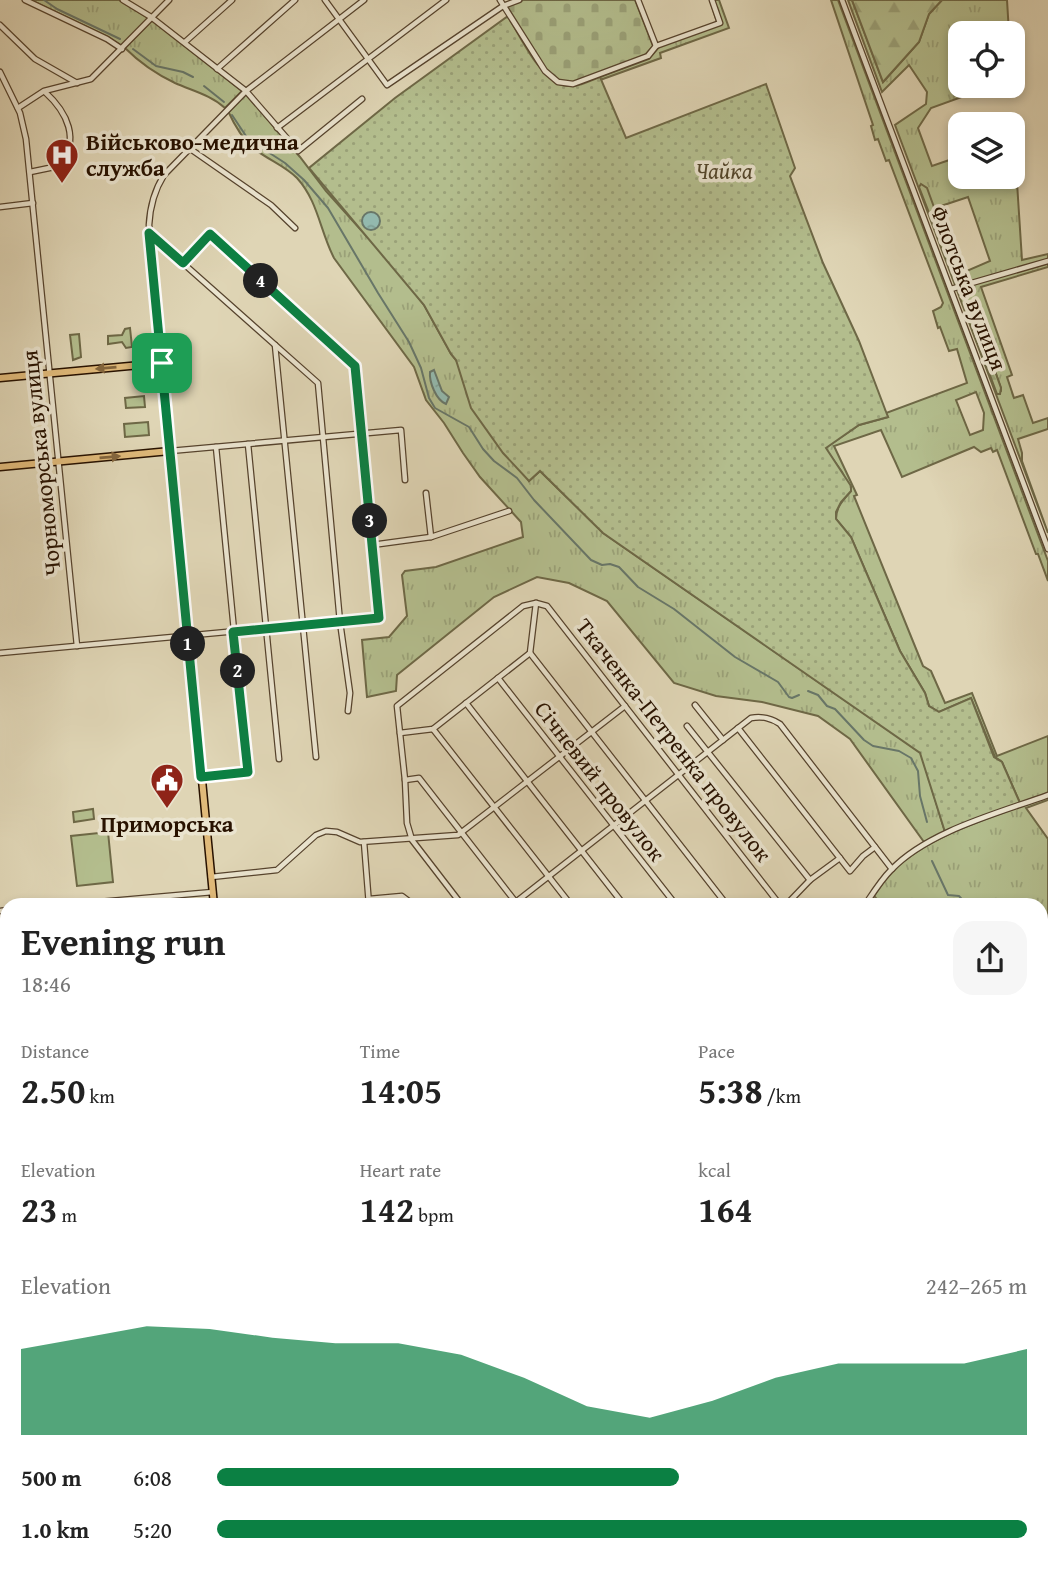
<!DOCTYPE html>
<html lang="en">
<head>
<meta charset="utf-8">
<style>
  body { margin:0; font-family:"Gentium Book Plus",serif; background:#f6f6f6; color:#222; height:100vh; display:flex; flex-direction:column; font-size:26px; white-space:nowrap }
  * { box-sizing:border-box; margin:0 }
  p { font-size:23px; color:#767676 }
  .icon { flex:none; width:38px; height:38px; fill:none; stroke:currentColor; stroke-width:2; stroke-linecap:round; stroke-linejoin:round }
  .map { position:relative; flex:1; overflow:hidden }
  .panel { position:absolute; left:0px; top:898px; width:1048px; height:674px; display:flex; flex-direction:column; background:#fff; border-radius:21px 21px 0 0; box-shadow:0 4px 10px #0003 }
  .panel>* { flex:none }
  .fabs { position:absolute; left:948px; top:21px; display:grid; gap:14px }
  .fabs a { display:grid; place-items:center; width:77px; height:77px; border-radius:14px; background:#fff; box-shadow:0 4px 10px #0003; font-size:35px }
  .pin { position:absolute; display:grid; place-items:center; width:60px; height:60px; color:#fff; margin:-30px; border-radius:14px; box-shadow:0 4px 10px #0006 }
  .km { position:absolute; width:35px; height:35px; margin:-18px; border-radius:50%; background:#222; color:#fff; font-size:19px; line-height:35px; text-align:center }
  .round { display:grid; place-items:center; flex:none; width:74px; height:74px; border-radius:21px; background:#f6f6f6 }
  .headline { display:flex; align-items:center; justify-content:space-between; height:119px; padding:0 21px }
  h1 { font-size:38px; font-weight:600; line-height:52px }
  .figures { display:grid; grid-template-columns:repeat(3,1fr); gap:10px; height:119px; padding:7px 21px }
  .figures div { display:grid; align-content:center }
  .figures b { font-size:35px; font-weight:600 }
  .figures small { font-size:19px; font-weight:400 }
  .figures p { font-size:19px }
  .chart { height:196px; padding:14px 21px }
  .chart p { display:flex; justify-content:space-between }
  .chart svg { width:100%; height:126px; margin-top:7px; fill:#0b8043; opacity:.7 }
  ul { padding:0 21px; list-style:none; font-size:23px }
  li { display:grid; grid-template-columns:112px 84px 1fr; align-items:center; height:52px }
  li i { height:18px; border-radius:9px; background:#0b8043 }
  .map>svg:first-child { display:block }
</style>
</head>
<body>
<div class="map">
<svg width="1048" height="1570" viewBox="0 0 1048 1570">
  <defs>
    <pattern id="grass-tufts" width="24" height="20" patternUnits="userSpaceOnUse" patternTransform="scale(1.75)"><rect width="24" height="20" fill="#b3bd8d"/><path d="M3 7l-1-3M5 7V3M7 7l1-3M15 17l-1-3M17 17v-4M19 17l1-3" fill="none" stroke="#9aa178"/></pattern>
    <pattern id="forest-firs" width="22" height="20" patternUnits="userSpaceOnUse" patternTransform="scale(1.75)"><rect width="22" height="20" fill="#b3bd8d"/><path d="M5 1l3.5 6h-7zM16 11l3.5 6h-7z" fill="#9aa178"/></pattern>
    <pattern id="cemetery-stones" width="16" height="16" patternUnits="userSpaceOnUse" patternTransform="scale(1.75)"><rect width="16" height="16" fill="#b3bd8d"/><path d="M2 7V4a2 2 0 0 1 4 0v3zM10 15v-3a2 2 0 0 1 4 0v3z" fill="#9aa178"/></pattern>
    <pattern id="garden-dots" width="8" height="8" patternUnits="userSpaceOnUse" patternTransform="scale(1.75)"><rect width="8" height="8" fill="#b3bd8d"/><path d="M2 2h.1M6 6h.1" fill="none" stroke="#9aa178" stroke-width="1.8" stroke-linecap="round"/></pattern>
    <pattern id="water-ripples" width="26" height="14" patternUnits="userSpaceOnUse" patternTransform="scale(1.75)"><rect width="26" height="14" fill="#93b9ae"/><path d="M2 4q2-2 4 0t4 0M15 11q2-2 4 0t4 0" fill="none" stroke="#7f9e94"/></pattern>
  </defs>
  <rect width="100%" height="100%" fill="#dfd5b5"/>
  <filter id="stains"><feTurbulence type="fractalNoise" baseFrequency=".00286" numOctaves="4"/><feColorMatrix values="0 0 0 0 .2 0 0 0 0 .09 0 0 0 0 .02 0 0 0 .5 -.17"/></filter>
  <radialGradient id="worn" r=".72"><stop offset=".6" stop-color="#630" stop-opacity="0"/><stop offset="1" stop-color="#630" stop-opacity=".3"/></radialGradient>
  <g fill="url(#grass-tufts)" stroke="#6e6846" stroke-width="2" fill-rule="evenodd">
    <polygon points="31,0 119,0 148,18 122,46 108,37"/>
    <polygon points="710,0 719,0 729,28 660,53 661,58 600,80 600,77 649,59 659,47 717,22"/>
    <path d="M831 0H838L1048 561V581L1038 554H1036L997 450 993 452 991 448 981 452 974 447 902 477 881 430 834 446 857 495 854 496 923 666 931 671 945 703 972 693 997 756 1048 736V793L1020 803 1002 762 995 757 971 698 939 712 929 706 925 693 900 651 851 537 836 519C836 507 843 500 851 491L842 472 825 448 859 425 888 417 886 413 967 383 957 349 949 351 940 327 938 328 933 311 941 307 943 303 889 160 886 161 878 139 875 140 871 126 873 125ZM976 392 984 413 983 430 970 435 956 400Z"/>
    <path d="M848 0H852L883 82 919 42 929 14 942 0H1007L1009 33H961V86H992L931 108 918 128 932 166 961 156V177H1013L1014 136 1022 260 1048 254V267L981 287 1012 375 1007 377 1014 398 1023 395 1033 423 1048 418V429L1018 439 1022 453V461L1048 533 895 125 926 104 927 92 909 65 882 92ZM968 197 990 261 960 274 953 255 957 254 941 206ZM979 346H986L1001 388V391L997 394Z"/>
    <path d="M152 20 242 91 225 108C211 95 193 91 175 83 156 74 140 63 125 48Z"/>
    <path d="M245 93 300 157 326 191 395 268 424 305 451 354 456 360 529 481 540 471 603 533 921 753 945 832 924 842 850 739 818 716 762 702 716 696 674 683 607 601 569 583 537 577 494 597 397 675 396 691 367 697 362 640 389 637 407 616 402 575 405 571 436 567 523 537 521 522 480 477 463 453 444 423 426 400 414 367 334 258C320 231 318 201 297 178 284 165 266 159 252 147 241 137 234 124 228 111Z"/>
    <path d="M1048 797V800L1026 808 1048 839V1302L1041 1294V905H882L874 896C880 887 886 877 894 870 932 833 999 815 1048 797Z"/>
  </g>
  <g fill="url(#forest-firs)" stroke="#6e6846" stroke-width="2">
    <polygon points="852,0 942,0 929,14 919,42 883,82"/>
    <polygon points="921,184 927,188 939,221 937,226 933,223 919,187"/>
    <polygon points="982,343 986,346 1001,388 1000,394 997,394 979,346"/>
  </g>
  <path fill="url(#cemetery-stones)" stroke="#6e6846" stroke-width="2" d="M523 0H635L653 46 645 55 573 83C561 83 554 78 546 70L506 7Z"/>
  <g fill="#b3bd8d" stroke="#6e6846" stroke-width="2">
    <polygon points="130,328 132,347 126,348 122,342 108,344 108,336 122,335 125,329"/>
    <polygon points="79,334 81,357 73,360 70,335"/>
    <polygon points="144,396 145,407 126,408 125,398"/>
    <polygon points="148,422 149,435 125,437 124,424"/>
    <polygon points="93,809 94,819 74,822 73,812"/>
    <polygon points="108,832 113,882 77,886 71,836"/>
    <polygon points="0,1160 7,1233 0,1231"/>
    <polygon points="0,1234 7,1236 7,1263 0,1263"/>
    <polygon points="0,1329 7,1329 7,1361 0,1362"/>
    <polygon points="7,1393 7,1464 0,1467 0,1394"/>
    <polygon points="915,1565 1018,1565 1018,1570 914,1570"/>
  </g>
  <path fill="url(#garden-dots)" stroke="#6e6846" stroke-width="2" d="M508 16C520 36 542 84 567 86 578 87 590 81 600 77L626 138 766 84 795 168 790 176 823 263 859 341 888 417 859 425 826 448 851 486V491L841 502 836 512V519L851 537 900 651 925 693 929 706 939 712 971 698 994 757 1002 762 1020 803 945 832 920 753 603 533 540 471 529 481 503 453 471 408 456 360 451 354 424 305 309 168 395 98Z"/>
  <g fill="url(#water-ripples)" stroke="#687668" stroke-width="2">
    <circle cx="371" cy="221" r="9"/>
    <path d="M434 370 442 391 449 397 446 404C436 400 429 382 430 372Z"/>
  </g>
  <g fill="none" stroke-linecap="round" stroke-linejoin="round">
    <g stroke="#687668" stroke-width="2">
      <polyline points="44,0 57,9 120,39"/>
      <polyline points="133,49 156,66 183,72 193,77"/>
      <polyline points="204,86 224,102"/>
      <polyline points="232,115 248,139 285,163 304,180 328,208 378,293 409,342 421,368 429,398 435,408 469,427 483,449 494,461 517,478 534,500 591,560 602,565 610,564 619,567 638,587 674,609 735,657 778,682 789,697 792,698 799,695"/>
      <polyline points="808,691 818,695 827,706 835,709 864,740 873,746 899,751 911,758 918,771 920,796 927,822"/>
      <polyline points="932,861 948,895 959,896 967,905"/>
    </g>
    <defs>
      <g id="minor">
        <polyline points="25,0 107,39 122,49"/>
        <polyline points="123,0 151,17 246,91 298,151 362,99"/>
        <polyline points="325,0 387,85 503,6 519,0"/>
        <polyline points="500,0 545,71 558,82 573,84 648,56 656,46 720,23 712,0"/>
        <polyline points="638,0 656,46"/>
        <polyline points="842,0 1048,549"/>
        <polyline points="0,25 35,59 77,83"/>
        <polyline points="185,42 232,0"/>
        <polyline points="217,69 295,0"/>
        <polyline points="0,72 20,113 26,139 77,646"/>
        <polyline points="18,108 44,91 91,79 169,0"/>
        <polyline points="277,128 446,0"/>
        <polyline points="189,148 271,205 295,228"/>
        <path d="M30 172 59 166C81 140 67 112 45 92"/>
        <polyline points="0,207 33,203"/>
        <polyline points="149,233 318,383 340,622 350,693 348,711"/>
        <polyline points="951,289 1048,261"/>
        <polyline points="275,345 316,757"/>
        <path d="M162 363 149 225C150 206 154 191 164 175L246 91 364 0"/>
        <polyline points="248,444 279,759"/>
        <polyline points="170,451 401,430 405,480"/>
        <polyline points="426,493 431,537"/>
        <polyline points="372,545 431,537 509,511"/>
        <polyline points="0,653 379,618 355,366 210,234 183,263"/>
        <polyline points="530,653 727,905"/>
        <polyline points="498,678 676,905"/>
        <polyline points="466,703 624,905"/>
        <polyline points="695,705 723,740"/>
        <polyline points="687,726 810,880"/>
        <polyline points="738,728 850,871 863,856 875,847"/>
        <polyline points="433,729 571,905"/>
        <polyline points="400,733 433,729 530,653 536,603"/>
        <polyline points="202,777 248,773 216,447"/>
        <polyline points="405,780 419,778 518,905"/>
        <polyline points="364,842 369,905"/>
        <polyline points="211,877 277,870 316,835 326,831 337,832 360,842 458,835 625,706"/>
        <polyline points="369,899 402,896 414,905"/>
        <polyline points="65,905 213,892"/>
        <polyline points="462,905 412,840 407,823 405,780 397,706 523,606 536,603 547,606 780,905"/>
        <path d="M512 905 751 718C763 716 771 718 780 724L892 869"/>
        <polyline points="786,905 810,880 840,858"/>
        <path d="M865 905C873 893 881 880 891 870 928 831 999 813 1048 795"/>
        <polyline points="0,911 7,910"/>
        <polyline points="0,1124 7,1123"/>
        <polyline points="0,1232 7,1232"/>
        <polyline points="1041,1309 1046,1315 1048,1314"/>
        <polyline points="1041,1372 1048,1366"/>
        <polyline points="0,1467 7,1464"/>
        <polyline points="814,1564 818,1570"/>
        <polyline points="1021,1564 1022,1570"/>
        <polyline points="23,1570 24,1566"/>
        <polyline points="52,1570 59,1564"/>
        <polyline points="384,1570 391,1564"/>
        <polyline points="788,1570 795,1564"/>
      </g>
      <g id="major">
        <polyline points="0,378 162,363 214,905"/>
        <polyline points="0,467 170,451"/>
        <polyline points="0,1144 7,1210"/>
        <polyline points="466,1564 470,1570"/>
        <polyline points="37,1570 38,1564"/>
      </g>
      <g id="highway">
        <polyline points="1041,1340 1048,1335"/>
        <polyline points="1041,1349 1048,1344"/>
        <polyline points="747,1570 754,1564"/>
        <polyline points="760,1570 767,1564"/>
      </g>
    </defs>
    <use href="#minor" stroke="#56432d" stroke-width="7"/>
    <use href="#major" stroke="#281200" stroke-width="9"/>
    <use href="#highway" stroke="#281200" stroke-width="10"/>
    <use href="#minor" stroke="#eae4cf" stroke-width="4.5"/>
    <use href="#major" stroke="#e0ba7a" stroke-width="6"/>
    <use href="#highway" stroke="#e0ba7a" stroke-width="7"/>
  </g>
  <defs><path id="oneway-solid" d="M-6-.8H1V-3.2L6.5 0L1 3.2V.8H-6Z" transform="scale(1.75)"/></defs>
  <g fill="#84663d">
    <use href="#oneway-solid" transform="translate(106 368) rotate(175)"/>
    <use href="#oneway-solid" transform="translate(110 457) rotate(-5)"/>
  </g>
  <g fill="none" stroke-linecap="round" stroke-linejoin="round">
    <defs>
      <polygon id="route" points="149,233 183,263 210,234 355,366 379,618 233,632 248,772 201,777"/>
    </defs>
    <use href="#route" stroke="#fff" stroke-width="14"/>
    <use href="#route" stroke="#0b8043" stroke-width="9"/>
  </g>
  <defs>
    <symbol id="hospital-pin" viewBox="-11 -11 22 30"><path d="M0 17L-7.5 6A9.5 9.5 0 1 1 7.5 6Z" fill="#8f2418" stroke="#eae4cf"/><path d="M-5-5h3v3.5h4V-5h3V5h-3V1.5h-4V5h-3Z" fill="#fff"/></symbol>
    <symbol id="civic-pin" viewBox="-11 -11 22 30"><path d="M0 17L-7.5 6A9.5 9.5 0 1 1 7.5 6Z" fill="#8f2418" stroke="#eae4cf"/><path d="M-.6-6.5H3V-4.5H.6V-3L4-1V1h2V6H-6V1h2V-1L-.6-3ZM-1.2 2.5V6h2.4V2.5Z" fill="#fff"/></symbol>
  </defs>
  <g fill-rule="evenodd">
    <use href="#hospital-pin" x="43" y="136" width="38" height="52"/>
    <use href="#civic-pin" x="148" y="761" width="38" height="52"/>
  </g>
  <g text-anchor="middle" stroke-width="7" stroke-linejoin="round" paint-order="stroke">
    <g font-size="23" font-weight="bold" fill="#281200" stroke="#eae4cf" text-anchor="start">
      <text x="86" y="150">Військово-медична<tspan x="86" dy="26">служба</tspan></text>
      <text x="167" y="832" text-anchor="middle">Приморська</text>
    </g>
    <g font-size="23" font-style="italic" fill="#52452a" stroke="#eae4cf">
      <text x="724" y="179">Чайка</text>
    </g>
    <g font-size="23" fill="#281200" stroke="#eae4cf">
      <text transform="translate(969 288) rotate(69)" y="8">Флотська вулиця</text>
      <text transform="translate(41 463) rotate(-96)" y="8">Чорноморська вулиця</text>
      <text transform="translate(674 740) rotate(52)" y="8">Ткаченка-Петренка провулок</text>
      <text transform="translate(600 781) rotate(52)" y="8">Січневий провулок</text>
    </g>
  </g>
  <rect width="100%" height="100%" filter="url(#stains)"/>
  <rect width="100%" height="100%" fill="url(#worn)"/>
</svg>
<div class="fabs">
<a><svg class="icon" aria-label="locate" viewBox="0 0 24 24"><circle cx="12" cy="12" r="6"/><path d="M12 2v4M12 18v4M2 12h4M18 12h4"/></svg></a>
<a><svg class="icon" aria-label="layers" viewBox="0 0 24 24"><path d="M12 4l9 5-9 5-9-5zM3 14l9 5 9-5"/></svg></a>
</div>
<div class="pin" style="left:162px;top:363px;background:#1e9e55"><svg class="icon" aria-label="arrive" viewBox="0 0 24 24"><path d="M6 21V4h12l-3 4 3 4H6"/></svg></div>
<b class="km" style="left:188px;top:644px">1</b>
<b class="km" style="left:238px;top:671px">2</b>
<b class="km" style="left:370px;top:521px">3</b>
<b class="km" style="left:261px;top:281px">4</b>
<section class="panel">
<div class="headline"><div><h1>Evening run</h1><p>18:46</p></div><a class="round"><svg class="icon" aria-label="share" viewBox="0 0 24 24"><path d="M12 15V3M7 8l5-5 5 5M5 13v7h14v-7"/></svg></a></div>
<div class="figures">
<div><p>Distance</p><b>2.50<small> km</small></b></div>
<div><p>Time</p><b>14:05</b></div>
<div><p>Pace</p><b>5:38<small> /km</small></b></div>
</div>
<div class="figures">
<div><p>Elevation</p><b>23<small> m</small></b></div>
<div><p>Heart rate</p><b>142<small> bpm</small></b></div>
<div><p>kcal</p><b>164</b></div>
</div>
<div class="chart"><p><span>Elevation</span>242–265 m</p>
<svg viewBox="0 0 160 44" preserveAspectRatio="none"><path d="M0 44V14L10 10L20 6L30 7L40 10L50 12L60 12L70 16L80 24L90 34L100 38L110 32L120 24L130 19L140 19L150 19L160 14V44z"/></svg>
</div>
<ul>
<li><b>500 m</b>6:08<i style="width:57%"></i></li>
<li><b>1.0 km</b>5:20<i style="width:100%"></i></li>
</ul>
</section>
</div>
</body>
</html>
